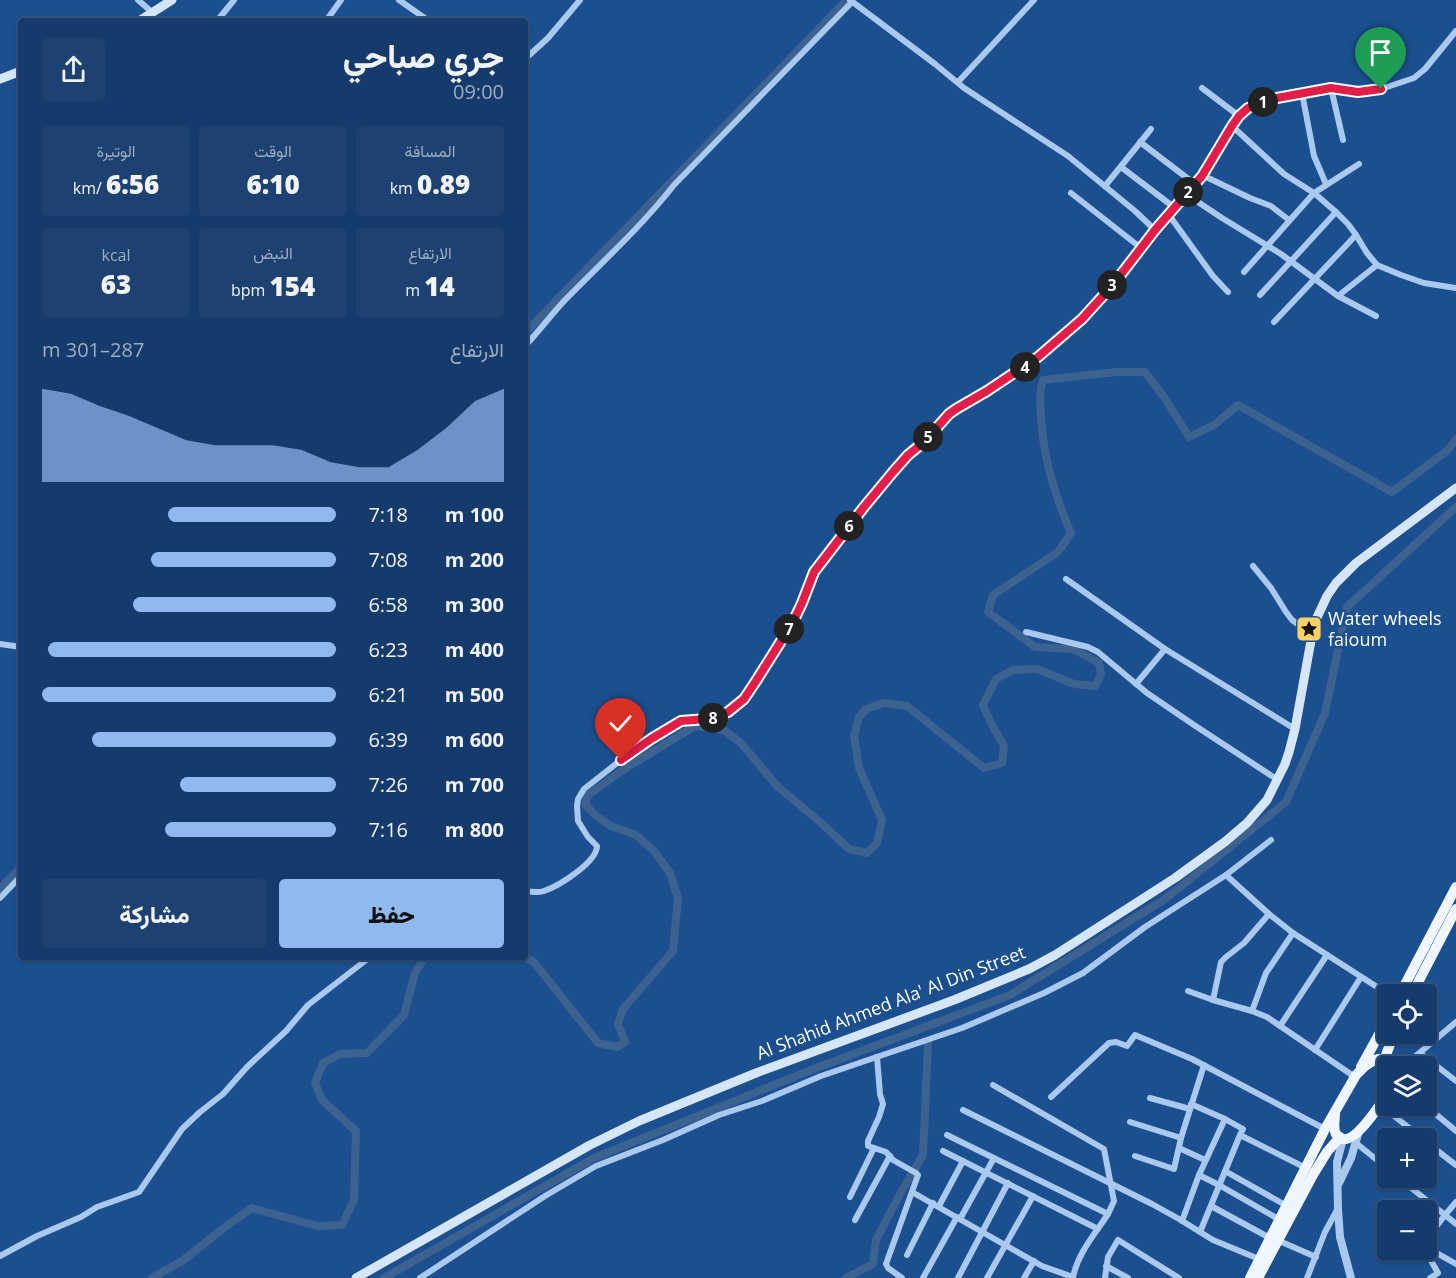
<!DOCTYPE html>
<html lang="ar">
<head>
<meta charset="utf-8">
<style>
  body { margin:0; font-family:"Open Sans",Vazirmatn,sans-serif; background:#1d4271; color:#f1f3f6; direction:rtl; height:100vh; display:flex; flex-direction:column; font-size:22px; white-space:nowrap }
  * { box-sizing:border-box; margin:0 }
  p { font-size:20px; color:#9dadc1 }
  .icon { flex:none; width:33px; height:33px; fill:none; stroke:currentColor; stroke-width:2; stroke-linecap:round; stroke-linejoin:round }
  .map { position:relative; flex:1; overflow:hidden; direction:ltr }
  .details { position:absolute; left:18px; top:18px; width:510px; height:942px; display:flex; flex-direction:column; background:#143b6b; border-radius:6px; box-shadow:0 2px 4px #0004,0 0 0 2px #33557e; direction:rtl }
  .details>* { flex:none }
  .buttons { position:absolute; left:1377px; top:984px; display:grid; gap:12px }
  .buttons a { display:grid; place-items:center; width:60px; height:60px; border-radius:6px; background:#143b6b; box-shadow:0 2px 4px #0004,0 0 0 2px #33557e; font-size:30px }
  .pin { position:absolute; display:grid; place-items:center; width:51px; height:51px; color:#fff; margin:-62px -26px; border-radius:50% 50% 50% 0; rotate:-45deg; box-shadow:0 0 6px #0007 }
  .pin .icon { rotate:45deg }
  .km { position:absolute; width:30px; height:30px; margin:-15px; border-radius:50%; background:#222; color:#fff; font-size:16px; line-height:30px; text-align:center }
  .round { display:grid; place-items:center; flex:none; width:63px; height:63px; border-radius:6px; background:#1d4271 }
  .head { display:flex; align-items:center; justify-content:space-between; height:102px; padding:0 24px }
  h1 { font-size:33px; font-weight:800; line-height:45px }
  .figures { display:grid; grid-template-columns:repeat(3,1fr); gap:9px; height:102px; padding:6px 24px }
  .figures div { display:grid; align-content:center; border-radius:6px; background:#1d4271; text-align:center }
  .figures b { font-size:26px; font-weight:800 }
  .figures small { font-size:16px; font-weight:400 }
  .figures p { font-size:16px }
  .chart { height:168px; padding:12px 24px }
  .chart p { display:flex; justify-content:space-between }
  .chart svg { width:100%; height:108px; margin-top:6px; fill:#90b9f0; opacity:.7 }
  .button { display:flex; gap:12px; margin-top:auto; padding:12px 24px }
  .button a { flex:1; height:69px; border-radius:6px; background:#90b9f0; color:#111; font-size:24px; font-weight:800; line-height:69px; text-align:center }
  .button a+a { background:#1d4271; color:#f1f3f6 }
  ul { padding:0 24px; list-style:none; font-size:20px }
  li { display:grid; grid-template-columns:96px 72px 1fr; align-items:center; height:45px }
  li i { height:15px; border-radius:8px; background:#90b9f0 }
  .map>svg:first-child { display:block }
</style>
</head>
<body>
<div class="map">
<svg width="1456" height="1278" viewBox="0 0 1456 1278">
  <rect width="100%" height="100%" fill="#1b4f8f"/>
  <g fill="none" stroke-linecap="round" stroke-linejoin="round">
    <g stroke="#3c6290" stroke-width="8">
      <polyline points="525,333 846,1"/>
      <polyline points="0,889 21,867"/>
      <path d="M521 957 533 961 598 1043 617 1047 625 1042 618 1024 623 1009 673 951 678 898 670 873 653 850 636 835 611 826 595 815 585 804 588 795 626 768 695 726 724 730 741 743 777 786 820 822 849 849 867 853 877 843 882 820 859 768 854 736 859 717 866 709 884 703 907 706 984 768 1002 763 1004 746 991 723 983 705 996 679 1013 670 1037 669 1074 684 1095 686 1101 675 1099 663 1073 649 1035 647 988 612 993 595 1058 552 1071 533C1055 496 1043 458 1041 417 1040 403 1039 392 1043 380L1116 372H1145L1164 397 1189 437 1214 425 1238 405 1392 492 1448 450 1456 439"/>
      <polyline points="152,1278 182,1261 229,1224 252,1208 317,1226 342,1225 354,1200 356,1131 322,1100 315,1083 323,1063 340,1054 367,1053 404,1015 415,973 425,957"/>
      <polyline points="384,1278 594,1158 811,1070 1010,995 1165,899 1286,802 1325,713 1347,607 1456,507"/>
      <polyline points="846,1278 873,1264 876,1240 900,1194 923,1155 928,1044"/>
    </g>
    <g stroke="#a9c9ee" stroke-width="6">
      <polyline points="138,0 153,13 150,21"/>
      <polyline points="399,0 429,21"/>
      <polyline points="850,0 935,64 964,88 1068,156 1135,211 1155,230"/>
      <polyline points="217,21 234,0"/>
      <polyline points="326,21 341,0"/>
      <polyline points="525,59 548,38 580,0"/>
      <polyline points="958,82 1034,0"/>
      <polyline points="1202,88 1239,116"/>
      <polyline points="1331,88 1343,140"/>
      <polyline points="1302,93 1314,156 1326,184"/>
      <polyline points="1232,126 1284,174 1314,193 1336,212 1348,224 1356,235 1367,253 1377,265 1401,275 1424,283 1456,288"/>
      <polyline points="1140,142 1195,184"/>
      <polyline points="1121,167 1175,208"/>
      <polyline points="1202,175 1250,198 1271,206 1289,220"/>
      <polyline points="1105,186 1151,129"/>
      <polyline points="1071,193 1141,248"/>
      <polyline points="1186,194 1222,218 1281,254 1338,296 1376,316"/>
      <polyline points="1169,215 1213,276 1228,292"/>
      <polyline points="1244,272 1314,193 1359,164"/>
      <polyline points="1260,295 1336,212"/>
      <polyline points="1338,296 1377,265"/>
      <polyline points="1274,322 1356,235"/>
      <path d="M525 346C539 331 551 315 565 300 602 262 641 227 674 185L852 2"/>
      <polyline points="1253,566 1271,588 1286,612 1292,620 1312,634"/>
      <polyline points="1066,579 1165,649 1295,729"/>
      <polyline points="1026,632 1088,647 1098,652 1147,693 1194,725 1278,780"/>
      <polyline points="0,644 21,647"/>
      <polyline points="1136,684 1165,649"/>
      <polyline points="1226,875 1269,914 1293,933 1388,994"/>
      <path d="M525 891C531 892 538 893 544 891 559 886 597 862 597 846L588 837 578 821 577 806 578 799 584 789 621 760 674 725 687 720 706 719 716 717 728 712 744 699 756 681 793 622 802 603 814 572 864 507 893 472 908 455 924 442 949 414 956 409 987 391 1038 357 1082 319 1112 286 1155 230 1202 175 1239 116 1249 108 1261 103 1277 98 1331 88 1358 92 1369 91 1381 89 1414 78 1425 69 1456 31"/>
      <polyline points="0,898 21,876"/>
      <polyline points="1188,991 1213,1000 1252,1011 1267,1017 1355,1077"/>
      <polyline points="1213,1000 1221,962 1226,957 1244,943 1269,914"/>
      <polyline points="1252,1011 1266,973 1293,933"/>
      <polyline points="1280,1026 1327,955"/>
      <polyline points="1315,1050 1361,977"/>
      <polyline points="1420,1053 1456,1081"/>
      <polyline points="877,1057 880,1094 883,1104 879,1117 868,1141 868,1146 886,1152 893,1160 916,1173 918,1175 886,1264 888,1268 902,1278"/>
      <polyline points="1404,1066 1456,1022"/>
      <polyline points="993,1085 1104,1149 1114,1201 1108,1214"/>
      <polyline points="1051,1097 1109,1043 1116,1042 1127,1046 1135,1035 1192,1059 1325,1129"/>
      <polyline points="1150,1098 1190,1109"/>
      <polyline points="1380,1105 1422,1138"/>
      <polyline points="1426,1106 1456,1131"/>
      <polyline points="963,1110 1152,1204 1179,1219 1213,1240 1259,1259"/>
      <polyline points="1225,1119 1243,1129 1240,1135 1306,1168"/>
      <polyline points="1130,1122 1181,1138 1204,1065"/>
      <path d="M947 1135 1108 1214C1095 1234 1077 1254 1073 1278"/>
      <polyline points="1426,1142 1456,1165"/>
      <polyline points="1356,1143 1388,1169"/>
      <polyline points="1179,1148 1205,1160"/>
      <polyline points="943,1151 1098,1229"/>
      <polyline points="1135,1156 1174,1169 1181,1138"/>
      <polyline points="1225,1171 1287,1206"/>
      <polyline points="1199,1175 1219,1185 1280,1220"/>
      <polyline points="1399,1178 1445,1215 1456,1202"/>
      <polyline points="912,1192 1042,1266 1073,1277"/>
      <polyline points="850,1197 874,1148"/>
      <polyline points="939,1206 963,1161"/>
      <polyline points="1211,1206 1270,1238"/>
      <polyline points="960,1219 994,1158"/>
      <polyline points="855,1220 890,1156"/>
      <polyline points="1182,1221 1199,1175 1225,1119 1191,1104"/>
      <polyline points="1200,1232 1240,1135"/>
      <polyline points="1277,1240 1316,1257"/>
      <polyline points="1426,1240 1445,1215 1456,1224"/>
      <polyline points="1426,1247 1456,1264"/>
      <polyline points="1425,1250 1438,1273 1430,1278"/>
      <polyline points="907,1255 933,1203"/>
      <polyline points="0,1256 37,1236 81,1217 97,1207 139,1192 182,1129 200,1112 223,1094 247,1067 286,1031 308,1005 370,957"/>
      <polyline points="1106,1266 1128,1278"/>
      <polyline points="420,1278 545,1196 596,1166 663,1140 719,1115 762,1101 821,1076 962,1028 1044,993 1083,973 1145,927 1226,875 1271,840"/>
      <polyline points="923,1278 957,1217"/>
      <polyline points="958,1278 1008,1183"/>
      <polyline points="987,1278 1033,1196"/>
      <polyline points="1024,1278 1034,1261"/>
      <polyline points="1105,1278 1108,1257 1118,1240 1179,1278"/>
      <polyline points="1307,1278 1325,1232 1337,1210"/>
    </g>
    <g stroke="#a9c9ee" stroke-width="8">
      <polyline points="1343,1139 1337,1162 1338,1209 1340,1237 1351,1278"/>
      <polyline points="1339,1183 1351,1158 1359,1131"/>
    </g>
    <g stroke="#d6e6fa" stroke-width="9">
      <polyline points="139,21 172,0"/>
      <polyline points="0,79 21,71"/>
      <polyline points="356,1278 590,1145 639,1121 756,1073 954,1000 1029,969 1055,955 1175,878 1226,841 1247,823 1267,800 1285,764 1289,752 1295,729 1314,624 1327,596 1336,583 1356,563 1456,488"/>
    </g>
    <g stroke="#f0f6ff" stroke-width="10">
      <polyline points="1400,994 1456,887"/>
      <polyline points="1412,994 1456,909"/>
      <polyline points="1384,1060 1394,1034"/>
      <polyline points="1361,1067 1388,1018"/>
      <path d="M1335 1113C1335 1122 1331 1135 1342 1139 1356 1143 1381 1103 1388 1093"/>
      <polyline points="1250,1278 1325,1129 1356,1075 1365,1066 1374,1060 1379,1059 1384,1060 1392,1066"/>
      <polyline points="1258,1278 1314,1173 1327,1152 1340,1137"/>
    </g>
  </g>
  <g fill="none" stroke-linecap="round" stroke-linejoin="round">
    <defs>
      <polyline id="route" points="621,760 651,739 681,721 706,719 716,717 728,712 744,699 756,681 793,622 802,603 814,572 864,507 893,472 908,455 924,442 949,414 956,409 987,391 1038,357 1082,319 1112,286 1155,230 1202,176 1232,126 1239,116 1248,108 1261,103 1277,98 1331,88 1358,92 1381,89"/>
    </defs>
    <use href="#route" stroke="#fff" stroke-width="12"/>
    <use href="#route" stroke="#e11d48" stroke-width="8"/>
  </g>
  <defs>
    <symbol id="sight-square" viewBox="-11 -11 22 22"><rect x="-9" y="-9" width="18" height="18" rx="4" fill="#ffd166" stroke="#1b4f8f"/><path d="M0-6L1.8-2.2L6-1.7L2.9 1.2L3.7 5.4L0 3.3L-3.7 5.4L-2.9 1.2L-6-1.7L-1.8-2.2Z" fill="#111"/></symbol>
  </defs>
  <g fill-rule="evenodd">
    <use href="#sight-square" x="1294" y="614" width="30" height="30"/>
  </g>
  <g text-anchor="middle" stroke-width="5" stroke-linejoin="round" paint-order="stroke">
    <g font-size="18" fill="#fff" stroke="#1b4f8f" text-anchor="start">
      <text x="1328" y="625">Water wheels<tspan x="1328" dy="21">faioum</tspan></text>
    </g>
    <g font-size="18" fill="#fff" stroke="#1b4f8f">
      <text transform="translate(891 1003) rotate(-21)" y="6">Al Shahid Ahmed Ala' Al Din Street</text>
    </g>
  </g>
</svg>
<div class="buttons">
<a><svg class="icon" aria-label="locate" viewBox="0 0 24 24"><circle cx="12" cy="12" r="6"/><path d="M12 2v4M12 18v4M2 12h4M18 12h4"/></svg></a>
<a><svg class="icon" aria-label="layers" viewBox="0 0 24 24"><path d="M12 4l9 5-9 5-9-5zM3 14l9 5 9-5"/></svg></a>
<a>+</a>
<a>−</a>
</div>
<div class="pin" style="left:1381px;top:89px;background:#1e9e55"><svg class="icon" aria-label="arrive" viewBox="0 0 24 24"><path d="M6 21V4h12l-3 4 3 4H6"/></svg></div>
<div class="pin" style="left:621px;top:760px;background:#d93025"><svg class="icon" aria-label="check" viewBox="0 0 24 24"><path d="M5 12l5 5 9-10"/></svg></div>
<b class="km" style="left:1263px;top:102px">1</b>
<b class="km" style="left:1188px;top:192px">2</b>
<b class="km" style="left:1112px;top:285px">3</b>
<b class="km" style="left:1025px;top:367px">4</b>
<b class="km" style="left:928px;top:437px">5</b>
<b class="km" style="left:849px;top:526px">6</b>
<b class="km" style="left:789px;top:629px">7</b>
<b class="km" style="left:713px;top:718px">8</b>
<section class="details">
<div class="head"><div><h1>جري صباحي</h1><p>09:00</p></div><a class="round"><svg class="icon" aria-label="share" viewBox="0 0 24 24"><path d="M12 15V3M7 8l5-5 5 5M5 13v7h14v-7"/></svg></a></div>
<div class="figures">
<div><p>المسافة</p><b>0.89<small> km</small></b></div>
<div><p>الوقت</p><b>6:10</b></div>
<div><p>الوتيرة</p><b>6:56<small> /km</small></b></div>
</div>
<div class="figures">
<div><p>الارتفاع</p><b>14<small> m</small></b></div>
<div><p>النبض</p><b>154<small> bpm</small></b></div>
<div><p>kcal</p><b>63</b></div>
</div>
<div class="chart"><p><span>الارتفاع</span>287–301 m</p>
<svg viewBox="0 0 160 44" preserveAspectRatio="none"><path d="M0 44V6L10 8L20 13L30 17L40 22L50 27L60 29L70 29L80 29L90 31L100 36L110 38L120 38L130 31L140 22L150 11L160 6V44z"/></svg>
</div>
<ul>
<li><b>100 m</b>7:18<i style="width:57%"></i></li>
<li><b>200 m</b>7:08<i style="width:63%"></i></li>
<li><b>300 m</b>6:58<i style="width:69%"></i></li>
<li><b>400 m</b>6:23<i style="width:98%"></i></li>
<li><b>500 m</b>6:21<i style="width:100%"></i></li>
<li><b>600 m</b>6:39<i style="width:83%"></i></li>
<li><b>700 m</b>7:26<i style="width:53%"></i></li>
<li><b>800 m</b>7:16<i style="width:58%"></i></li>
</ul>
<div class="button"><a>حفظ</a><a>مشاركة</a></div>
</section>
</div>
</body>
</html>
